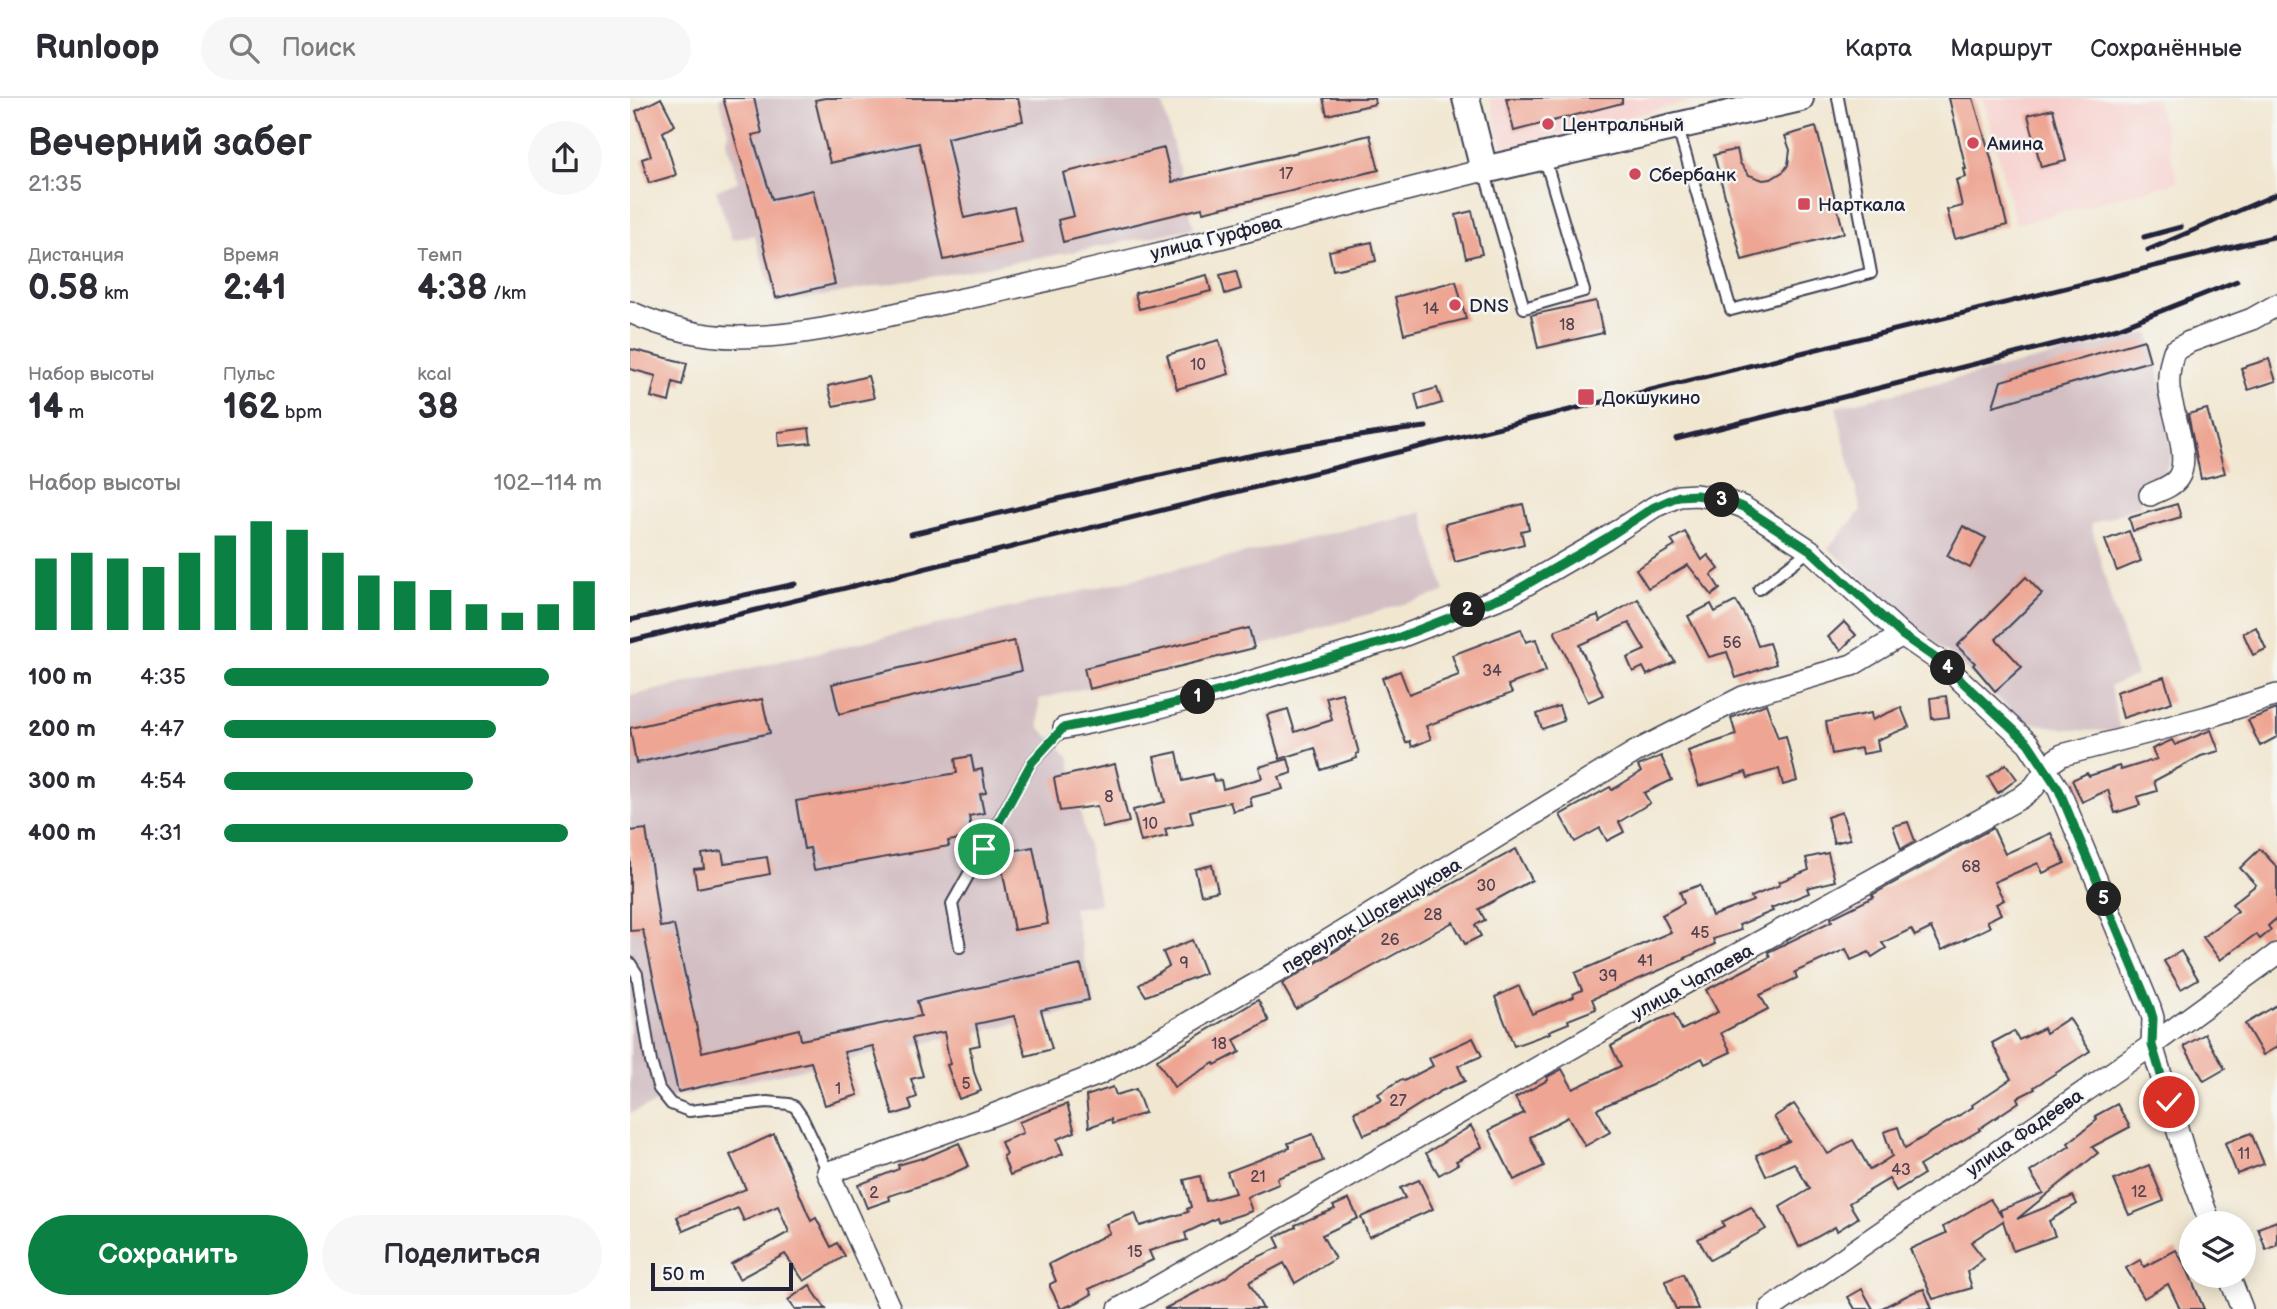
<!DOCTYPE html>
<html lang="ru">
<head>
<meta charset="utf-8">
<style>
  body { margin:0; font-family:"Balsamiq Sans",sans-serif; background:#f7f7f7; color:#2b2b33; height:100vh; display:flex; flex-direction:column; font-size:26px; white-space:nowrap }
  * { box-sizing:border-box; margin:0 }
  p { font-size:23px; color:#7c7c81 }
  .icon { flex:none; width:38px; height:38px; fill:none; stroke:currentColor; stroke-width:2; stroke-linecap:round; stroke-linejoin:round }
  .map { position:relative; flex:1; overflow:hidden }
  .drawer { display:flex; flex-direction:column; background:#fff; width:630px }
  .drawer>* { flex:none }
  .buttons { position:absolute; left:1549px; top:1113px; display:grid; gap:14px }
  .buttons a { display:grid; place-items:center; width:77px; height:77px; border-radius:50%; background:#fff; box-shadow:0 4px 18px #0003; font-size:35px }
  .scale { position:absolute; left:21px; bottom:18px; width:142px; box-sizing:border-box; padding-left:7px; border:4px solid #22223b; border-top:0; font-size:19px; line-height:24px; white-space:nowrap; color:#22223b; -webkit-text-stroke:5px #f6f6f2; paint-order:stroke }
  .pin { position:absolute; display:grid; place-items:center; width:60px; height:60px; color:#fff; margin:-30px; border:4px solid #fff; border-radius:50%; box-shadow:0 2px 7px #0007 }
  .km { position:absolute; width:35px; height:35px; margin:-18px; border-radius:50%; background:#222; color:#fff; font-size:19px; line-height:35px; text-align:center }
  .round { display:grid; place-items:center; flex:none; width:74px; height:74px; border-radius:37px; background:#f7f7f7 }
  .overview { display:flex; align-items:center; justify-content:space-between; height:119px; padding:0 28px }
  h1 { font-size:38px; font-weight:800; line-height:52px }
  .figures { display:grid; grid-template-columns:repeat(3,1fr); gap:10px; height:119px; padding:7px 28px }
  .figures div { display:grid; align-content:center }
  .figures b { font-size:35px; font-weight:800 }
  .figures small { font-size:19px; font-weight:400 }
  .figures p { font-size:19px }
  .chart { height:196px; padding:14px 28px }
  .chart p { display:flex; justify-content:space-between }
  .chart svg { width:100%; height:126px; margin-top:7px; stroke:#0b8043; stroke-width:6 }
  .button { display:flex; gap:14px; margin-top:auto; padding:14px 28px }
  .button a { flex:1; height:80px; border-radius:42px; background:#0b8043; color:#fff; font-size:28px; font-weight:800; line-height:80px; text-align:center }
  .button a+a { background:#f7f7f7; color:#2b2b33 }
  ul { padding:0 28px; list-style:none; font-size:23px }
  li { display:grid; grid-template-columns:112px 84px 1fr; align-items:center; height:52px }
  li i { height:18px; border-radius:9px; background:#0b8043 }
  header { display:flex; align-items:center; gap:42px; box-sizing:border-box; height:98px; padding:0 35px; background:#fff; border-bottom:2px solid #e1e1e2 }
  header strong { font-size:33px }
  nav { display:flex; gap:38px; margin-inline-start:auto; font-size:24px }
  .search { width:490px; height:63px; background:#f7f7f7; display:flex; align-items:center; gap:18px; box-sizing:border-box; padding:0 24px; border-radius:38px; color:#7c7c81; font-size:26px }
  main { display:flex; flex:1; min-height:0 }
  .map>svg:first-child { display:block }
</style>
</head>
<body>
<header>
<strong>Runloop</strong>
<div class="search"><svg class="icon" aria-label="search" viewBox="0 0 24 24"><circle cx="10" cy="10" r="6"/><path d="M15 15l6 6"/></svg>Поиск</div>
<nav><a>Карта</a><a>Маршрут</a><a>Сохранённые</a></nav>
</header>
<main>
<section class="drawer">
<div class="overview"><div><h1>Вечерний забег</h1><p>21:35</p></div><a class="round"><svg class="icon" aria-label="share" viewBox="0 0 24 24"><path d="M12 15V3M7 8l5-5 5 5M5 13v7h14v-7"/></svg></a></div>
<div class="figures">
<div><p>Дистанция</p><b>0.58<small> km</small></b></div>
<div><p>Время</p><b>2:41</b></div>
<div><p>Темп</p><b>4:38<small> /km</small></b></div>
</div>
<div class="figures">
<div><p>Набор высоты</p><b>14<small> m</small></b></div>
<div><p>Пульс</p><b>162<small> bpm</small></b></div>
<div><p>kcal</p><b>38</b></div>
</div>
<div class="chart"><p><span>Набор высоты</span>102–114 m</p>
<svg viewBox="0 0 160 44" preserveAspectRatio="none"><path d="M5 44V19M15 44V17M25 44V19M35 44V22M45 44V17M55 44V11M65 44V6M75 44V9M85 44V17M95 44V25M105 44V27M115 44V30M125 44V35M135 44V38M145 44V35M155 44V27"/></svg>
</div>
<ul>
<li><b>100 m</b>4:35<i style="width:86%"></i></li>
<li><b>200 m</b>4:47<i style="width:72%"></i></li>
<li><b>300 m</b>4:54<i style="width:66%"></i></li>
<li><b>400 m</b>4:31<i style="width:91%"></i></li>
</ul>
<div class="button"><a>Сохранить</a><a>Поделиться</a></div>
</section>
<div class="map">
<svg width="1647" height="1211" viewBox="0 0 1647 1211">
  <rect width="100%" height="100%" fill="#f6f6f2"/>
  <filter id="ink" filterUnits="userSpaceOnUse"><feTurbulence type="fractalNoise" baseFrequency=".0143" numOctaves="2"/><feDisplacementMap in="SourceGraphic" scale="14" xChannelSelector="R" yChannelSelector="G"/><feConvolveMatrix kernelMatrix="1 2 1 2 8 2 1 2 1" color-interpolation-filters="sRGB"/></filter>
  <filter id="wash" filterUnits="userSpaceOnUse"><feTurbulence type="fractalNoise" baseFrequency=".00686" numOctaves="4" result="noise"/><feDisplacementMap in="SourceGraphic" scale="28" xChannelSelector="R" yChannelSelector="G"/><feGaussianBlur stdDeviation="1.57" result="paint"/><feColorMatrix in="noise" values="0 0 0 0 0 0 0 0 0 0 0 0 0 0 0 0 0 1.4 0 .05"/><feComposite in="paint" operator="in"/></filter>
  <g filter="url(#wash)">
    <rect width="100%" height="100%" fill="#f1e7d1"/>
    <g fill="#f7d0cd">
      <polygon points="860,0 1064,0 1065,2 873,51"/>
      <polygon points="1353,0 1526,0 1548,84 1386,126"/>
    </g>
    <g fill="#d2bec3">
      <polygon points="89,0 531,0 564,130 443,154 146,206 124,137 102,142 86,92 108,84 96,41 99,37"/>
      <polygon points="1519,235 1528,270 1542,357 1531,383 1509,392 1511,408 1461,426 1482,506 1507,577 1480,588 1490,633 1445,632 1395,624 1198,450 1231,413 1206,309"/>
      <polygon points="792,414 815,494 624,550 409,601 409,629 439,658 470,806 443,810 465,909 46,998 0,1015 0,598"/>
    </g>
    <g id="blocks">
      <g fill="#eea593">
        <polygon points="31,0 45,27 33,34 46,77 19,85 12,61 21,58 6,13"/>
        <polygon points="93,0 124,0 132,35 122,37 142,101 183,92 205,186 146,200 124,107"/>
        <polygon points="195,0 388,0 393,23 317,40 334,120 384,109 392,145 314,162 289,45 200,65 185,2"/>
        <polygon points="693,0 744,0 745,6 697,17"/>
        <polygon points="876,0 992,0 992,5 884,33"/>
        <polygon points="1319,0 1343,0 1361,60 1377,127 1325,141 1317,112 1332,108 1326,82 1336,79 1334,71 1336,71"/>
        <polygon points="1423,11 1436,63 1411,69 1398,17"/>
        <polygon points="1186,29 1214,135 1112,162 1084,57 1107,51 1110,65 1119,77 1133,82 1141,81 1154,73 1158,67 1160,52 1155,38"/>
        <polygon points="740,37 749,72 573,114 572,110 433,144 428,122 444,118 433,75 534,50 542,84"/>
        <polygon points="842,113 852,156 836,160 826,117"/>
        <polygon points="742,144 746,163 703,172 699,153"/>
        <polygon points="606,173 611,191 595,196 590,177"/>
        <polygon points="577,177 581,193 509,211 505,195"/>
        <polygon points="826,183 836,221 774,236 765,199"/>
        <polygon points="966,203 973,235 908,250 901,217"/>
        <polygon points="589,242 599,276 547,291 537,257"/>
        <polygon points="1514,242 1520,263 1363,308 1371,283"/>
        <polygon points="0,251 57,265 52,287 43,284 39,304 21,299 26,278 0,271"/>
        <polygon points="1639,261 1646,283 1618,292 1611,270"/>
        <polygon points="238,278 244,300 203,308 198,288"/>
        <polygon points="807,290 812,305 789,312 785,296"/>
        <polygon points="1577,311 1595,375 1571,381 1558,316"/>
        <polygon points="179,330 181,345 149,348 148,334"/>
        <polygon points="893,406 899,431 891,433 894,446 825,464 815,426"/>
        <polygon points="1547,406 1551,419 1503,433 1499,420"/>
        <polygon points="1333,428 1356,440 1340,470 1317,458"/>
        <polygon points="1499,433 1511,463 1487,473 1475,442"/>
        <polygon points="1055,434 1072,462 1078,457 1089,471 1081,477 1090,491 1082,497 1058,467 1018,490 1006,471 1045,448 1041,442"/>
        <polygon points="1396,479 1412,496 1366,541 1392,569 1365,593 1343,567 1345,565 1327,548"/>
        <polygon points="1008,501 1045,564 1017,577 1013,569 1003,574 997,560 1015,552 999,525 949,547 973,597 958,604 925,535 926,532 968,517 970,523"/>
        <polygon points="1106,503 1121,529 1128,548 1139,545 1146,566 1106,580 1097,554 1079,559 1058,518 1081,506 1085,514"/>
        <polygon points="1214,524 1226,537 1211,552 1198,539"/>
        <polygon points="1626,529 1636,551 1623,557 1613,535"/>
        <polygon points="619,530 624,550 459,591 454,570"/>
        <polygon points="891,531 896,544 906,541 916,573 878,587 882,595 796,628 801,641 782,649 780,643 776,645 752,580 770,573 779,596 829,577 822,557"/>
        <polygon points="384,543 391,573 209,616 202,586"/>
        <polygon points="1534,579 1542,604 1493,620 1486,594"/>
        <polygon points="712,595 729,655 726,656 727,660 691,672 685,650 650,661 637,617 658,611 665,634 702,622 696,599"/>
        <polygon points="1316,598 1319,619 1302,621 1300,600"/>
        <polygon points="132,601 140,635 6,665 0,630"/>
        <polygon points="1136,606 1148,640 1156,638 1167,683 1153,687 1149,671 1118,680 1116,674 1069,688 1058,653 1106,637 1101,620"/>
        <polygon points="929,608 934,623 912,631 907,616"/>
        <polygon points="1271,609 1279,629 1247,642 1249,653 1232,656 1231,650 1202,656 1196,624 1241,615 1242,622"/>
        <polygon points="1647,611 1647,639 1630,648 1618,622"/>
        <polygon points="1581,632 1589,653 1571,658 1524,683 1527,693 1507,699 1510,707 1485,715 1478,692 1452,704 1442,682 1457,675 1459,678 1489,668 1491,672 1527,661 1522,651 1542,642 1545,647"/>
        <polygon points="547,654 553,683 582,676 584,683 591,682 593,691 632,680 629,669 658,661 662,675 649,679 653,691 620,700 622,708 603,713 600,704 560,713 563,725 535,731 537,738 511,744 503,712 535,704 524,659"/>
        <polygon points="341,658 344,673 352,671 356,695 350,696 354,715 339,718 342,739 318,743 319,748 184,772 180,750 174,751 166,703 327,675 325,661"/>
        <polygon points="1031,658 1042,682 1014,695 1020,705 989,724 994,734 977,743 970,730 945,744 930,717 980,689 982,692 1011,674 1008,668"/>
        <polygon points="485,666 499,724 473,730 467,708 430,713 424,680"/>
        <polygon points="1376,666 1387,681 1368,695 1358,679"/>
        <polygon points="1212,714 1220,741 1204,745 1197,719"/>
        <polygon points="1278,724 1285,743 1271,751 1263,728"/>
        <polygon points="1363,730 1375,756 1421,735 1435,765 1413,775 1408,765 1364,784 1374,802 1366,806 1371,816 1357,823 1360,829 1312,852 1301,830 1285,838 1281,831 1252,845 1256,850 1242,859 1239,854 1221,862 1216,851 1165,874 1167,880 1130,897 1138,911 1091,935 1101,954 1075,966 1072,960 1022,987 967,1011 980,1034 955,1048 938,1019 900,1039 914,1068 884,1082 859,1032 894,1015 885,1000 918,982 917,979 932,971 943,991 991,968 981,948 1028,922 1044,916 1052,932 1088,914 1076,892 1140,859 1138,854 1202,823 1201,820 1244,799 1242,797"/>
        <polygon points="16,731 30,829 44,827 72,954 169,931 171,942 291,918 287,903 451,867 459,902 411,912 422,951 396,958 384,918 346,926 350,947 340,949 344,974 351,993 329,1001 317,967 320,966 314,934 282,940 293,978 281,981 287,999 279,1002 282,1011 263,1017 243,948 214,954 228,997 195,1007 181,964 48,994 13,832 0,833 0,733"/>
        <polygon points="403,749 418,826 384,832 369,755"/>
        <polygon points="886,751 902,782 849,811 855,822 845,827 851,838 835,846 823,824 666,911 652,886 759,820"/>
        <polygon points="1630,751 1647,769 1647,820 1638,828 1641,832 1630,841 1626,836 1590,862 1573,839 1608,813 1602,806 1626,787 1610,770"/>
        <polygon points="92,753 94,765 137,759 140,776 67,790 64,771 74,770 72,756"/>
        <polygon points="1198,755 1205,783 1177,790 1179,795 1141,810 1143,813 1109,827 1111,832 1083,841 1085,846 1055,860 1056,861 962,901 966,911 938,922 939,925 919,933 920,935 884,948 865,899 889,888 902,916 944,899 943,896 952,892 945,875 1041,834 1032,817 1054,805 1050,794 1070,787 1082,818 1123,803 1121,799 1150,787 1149,784 1179,772 1176,760"/>
        <polygon points="582,767 588,793 571,797 565,771"/>
        <polygon points="562,842 575,875 516,898 509,887 539,868 533,854"/>
        <polygon points="1551,853 1568,881 1551,891 1534,863"/>
        <polygon points="628,902 639,923 604,942 610,954 585,967 584,965 544,989 527,962"/>
        <polygon points="1647,907 1647,949 1633,957 1615,926"/>
        <polygon points="1439,920 1460,953 1404,989 1405,991 1387,1000 1389,1004 1349,1031 1350,1032 1289,1068 1294,1076 1266,1093 1259,1081 1219,1105 1228,1120 1207,1133 1205,1129 1169,1149 1150,1109 1180,1091 1164,1065 1136,1078 1126,1057 1159,1043 1144,1019 1164,1006 1198,1056 1223,1042 1240,1072 1262,1058 1254,1034 1268,1029 1275,1050 1343,1009 1342,1007 1381,981 1362,945 1384,933 1389,942 1414,930 1416,935"/>
        <polygon points="1575,936 1595,971 1574,983 1554,948"/>
        <polygon points="843,940 852,958 828,968 835,983 811,993 755,1028 734,1037 724,1014 752,1002 748,996 772,981 774,983 803,968 799,960"/>
        <polygon points="483,989 486,997 506,991 515,1015 482,1026 481,1021 459,1029 456,998"/>
        <polygon points="437,1006 445,1034 427,1041 433,1056 380,1077 373,1058 376,1056 371,1044 393,1035 389,1024"/>
        <polygon points="1487,1006 1500,1029 1462,1049 1468,1055 1387,1121 1443,1098 1447,1106 1419,1123 1425,1138 1383,1153 1373,1123 1341,1144 1354,1161 1337,1174 1342,1190 1303,1201 1280,1151 1316,1135 1313,1129 1360,1101 1372,1119 1370,1112 1413,1095 1400,1074 1440,1048 1438,1045 1467,1022 1465,1018"/>
        <polygon points="841,1028 852,1049 826,1063 828,1066 809,1077 796,1055"/>
        <polygon points="1621,1035 1634,1066 1607,1076 1595,1045"/>
        <polygon points="144,1036 181,1123 186,1120 201,1149 207,1145 215,1158 174,1183 155,1156 109,1181 101,1166 159,1134 148,1108 114,1123 108,1110 53,1133 47,1119 116,1091 100,1057"/>
        <polygon points="683,1036 693,1063 647,1080 649,1086 617,1099 622,1113 588,1124 587,1120 555,1135 557,1142 519,1153 523,1162 459,1191 462,1196 448,1204 431,1211 420,1189 420,1186 426,1183 419,1166 480,1135 476,1126 505,1115 510,1128 558,1114 557,1111 561,1109 554,1082 570,1078 576,1103 605,1095 597,1074 660,1050 658,1045"/>
        <polygon points="329,1045 339,1068 310,1081 259,1098 260,1102 237,1110 228,1087 269,1071 268,1067 292,1060 292,1061"/>
        <polygon points="1519,1067 1534,1103 1499,1117 1484,1082"/>
        <polygon points="789,1082 803,1111 739,1139 731,1119 775,1100 770,1090"/>
        <polygon points="719,1101 728,1120 692,1137 705,1161 665,1185 654,1165 619,1184 633,1211 534,1211 594,1180 613,1166 650,1149 645,1139 666,1129 665,1127 705,1111 703,1108"/>
        <polygon points="1121,1109 1136,1131 1080,1162 1068,1141 1094,1128 1092,1124"/>
        <polygon points="1647,1123 1647,1147 1636,1152 1628,1130"/>
        <polygon points="1546,1152 1558,1173 1574,1211 1550,1211 1538,1186 1514,1200 1496,1170 1510,1162 1514,1169"/>
        <polygon points="1053,1176 1068,1211 1046,1211 1041,1200 1035,1183"/>
        <polygon points="180,1187 184,1194 196,1211 165,1211 158,1202"/>
        <polygon points="1232,1191 1243,1211 1225,1211 1218,1199"/>
        <polygon points="1294,1191 1302,1211 1250,1211 1284,1194"/>
      </g>
    </g>
  </g>
  <g filter="url(#ink)">
    <use href="#blocks" fill-opacity="0" stroke="#414052" stroke-width="2"/>
    <g fill="none" stroke-linecap="round" stroke-linejoin="round">
      <defs>
        <g id="service">
          <polyline points="1047,27 1101,212 1241,175 1208,0"/>
          <polyline points="854,72 894,210 954,193 914,58"/>
          <polyline points="1129,491 1180,452"/>
          <polyline points="330,849 322,806 402,664 434,630"/>
          <polyline points="0,865 7,876 21,964 29,991 41,1006 59,1013 137,1004 159,1006 165,1009 172,1019 198,1074"/>
        </g>
        <g id="minor">
          <path d="M0 214C35 230 70 239 108 239 182 239 256 217 328 202 504 165 679 116 854 72"/>
          <path d="M1520 397C1529 392 1542 389 1548 380 1562 360 1541 313 1539 290 1538 277 1540 265 1544 253L1559 244 1622 221 1647 207"/>
          <polyline points="434,630 515,613 590,593 770,539 880,496 975,441 1024,409 1049,398 1066,397 1091,401 1113,409 1180,452 1272,537 1311,564 1398,645 1429,692 1520,910 1523,920 1522,947 1556,1060 1580,1125"/>
          <polyline points="1599,1178 1612,1211"/>
          <polyline points="260,1211 198,1074 236,1063 360,1018 469,976 645,875 1005,654 1113,599 1222,567 1272,537"/>
          <polyline points="489,1211 1032,898 1390,700 1404,689 1422,664 1432,657 1577,619 1647,597"/>
          <polyline points="1140,1211 1522,947 1647,856"/>
        </g>
        <polyline id="tertiary" points="836,0 854,72 1170,0"/>
      </defs>
      <use href="#service" stroke="#414052" stroke-width="14"/>
      <use href="#minor" stroke="#414052" stroke-width="24"/>
      <use href="#tertiary" stroke="#414052" stroke-width="30"/>
      <use href="#service" stroke="#fff" stroke-width="10"/>
      <use href="#minor" stroke="#fff" stroke-width="21"/>
      <use href="#tertiary" stroke="#fff" stroke-width="26"/>
      <g stroke="#22223b" stroke-width="5">
        <polyline points="1514,139 1551,129"/>
        <polyline points="1518,152 1647,96"/>
        <polyline points="1046,341 1488,230 1607,183"/>
        <path d="M281 436C451 397 622 349 796 329"/>
        <polyline points="0,522 165,486"/>
        <polyline points="0,543 1647,138"/>
      </g>
    </g>
  </g>
  <g fill="none" stroke-linecap="round" stroke-linejoin="round" filter="url(#ink)">
    <defs>
      <polyline id="route" points="354,751 402,664 433,630 515,613 590,593 770,539 880,496 975,441 1024,409 1049,398 1066,397 1091,401 1113,409 1180,452 1272,537 1311,564 1398,645 1429,692 1520,910 1523,920 1522,947 1539,1004"/>
    </defs>
    <use href="#route" stroke="#fff" stroke-width="14"/>
    <use href="#route" stroke="#0b8043" stroke-width="9"/>
  </g>
  <g fill="#d1495b" stroke="#f6f6f2" stroke-width="2.5">
    <circle cx="918" cy="26" r="7"/>
    <circle cx="1343" cy="45" r="7"/>
    <circle cx="1005" cy="76" r="7"/>
    <rect x="1167" y="99" width="14" height="14" rx="3.5"/>
    <circle cx="825" cy="207" r="7"/>
    <rect x="947" y="290" width="18" height="18" rx="3.5"/>
  </g>
  <g text-anchor="middle" stroke-width="5" stroke-linejoin="round" paint-order="stroke">
    <g font-size="16" fill="#554351">
      <text x="656" y="81">17</text>
      <text x="801" y="216">14</text>
      <text x="937" y="232">18</text>
      <text x="568" y="272">10</text>
      <text x="1102" y="550">56</text>
      <text x="862" y="578">34</text>
      <text x="479" y="704">8</text>
      <text x="520" y="731">10</text>
      <text x="1341" y="774">68</text>
      <text x="856" y="793">30</text>
      <text x="803" y="822">28</text>
      <text x="1070" y="840">45</text>
      <text x="760" y="847">26</text>
      <text x="1015" y="868">41</text>
      <text x="554" y="870">9</text>
      <text x="978" y="883">39</text>
      <text x="589" y="951">18</text>
      <text x="336" y="991">5</text>
      <text x="208" y="996">1</text>
      <text x="768" y="1008">27</text>
      <text x="1614" y="1061">11</text>
      <text x="1271" y="1077">43</text>
      <text x="628" y="1084">21</text>
      <text x="1509" y="1099">12</text>
      <text x="244" y="1100">2</text>
      <text x="505" y="1159">15</text>
    </g>
    <g font-size="19" fill="#22223b" stroke="#f6f6f2" text-anchor="start">
      <text x="932" y="33">Центральный</text>
      <text x="1357" y="52">Амина</text>
      <text x="1019" y="83">Сбербанк</text>
      <text x="1188" y="113">Нарткала</text>
      <text x="839" y="214">DNS</text>
      <text x="972" y="306">Докшукино</text>
    </g>
    <g font-size="19" fill="#22223b" stroke="#f6f6f2">
      <text transform="translate(586 139) rotate(-14)" y="7">улица Гурфова</text>
      <text transform="translate(741 817) rotate(-31)" y="7">переулок Шогенцукова</text>
      <text transform="translate(1062 883) rotate(-29)" y="7">улица Чапаева</text>
      <text transform="translate(1394 1034) rotate(-35)" y="7">улица Фадеева</text>
    </g>
  </g>
</svg>
<div class="buttons">
<a><svg class="icon" aria-label="layers" viewBox="0 0 24 24"><path d="M12 4l9 5-9 5-9-5zM3 14l9 5 9-5"/></svg></a>
</div>
<div class="scale">50 m</div>
<div class="pin" style="left:354px;top:751px;background:#1e9e55"><svg class="icon" aria-label="arrive" viewBox="0 0 24 24"><path d="M6 21V4h12l-3 4 3 4H6"/></svg></div>
<div class="pin" style="left:1539px;top:1004px;background:#d93025"><svg class="icon" aria-label="check" viewBox="0 0 24 24"><path d="M5 12l5 5 9-10"/></svg></div>
<b class="km" style="left:568px;top:599px">1</b>
<b class="km" style="left:838px;top:512px">2</b>
<b class="km" style="left:1092px;top:402px">3</b>
<b class="km" style="left:1318px;top:570px">4</b>
<b class="km" style="left:1474px;top:801px">5</b>
</div>
</main>
</body>
</html>
